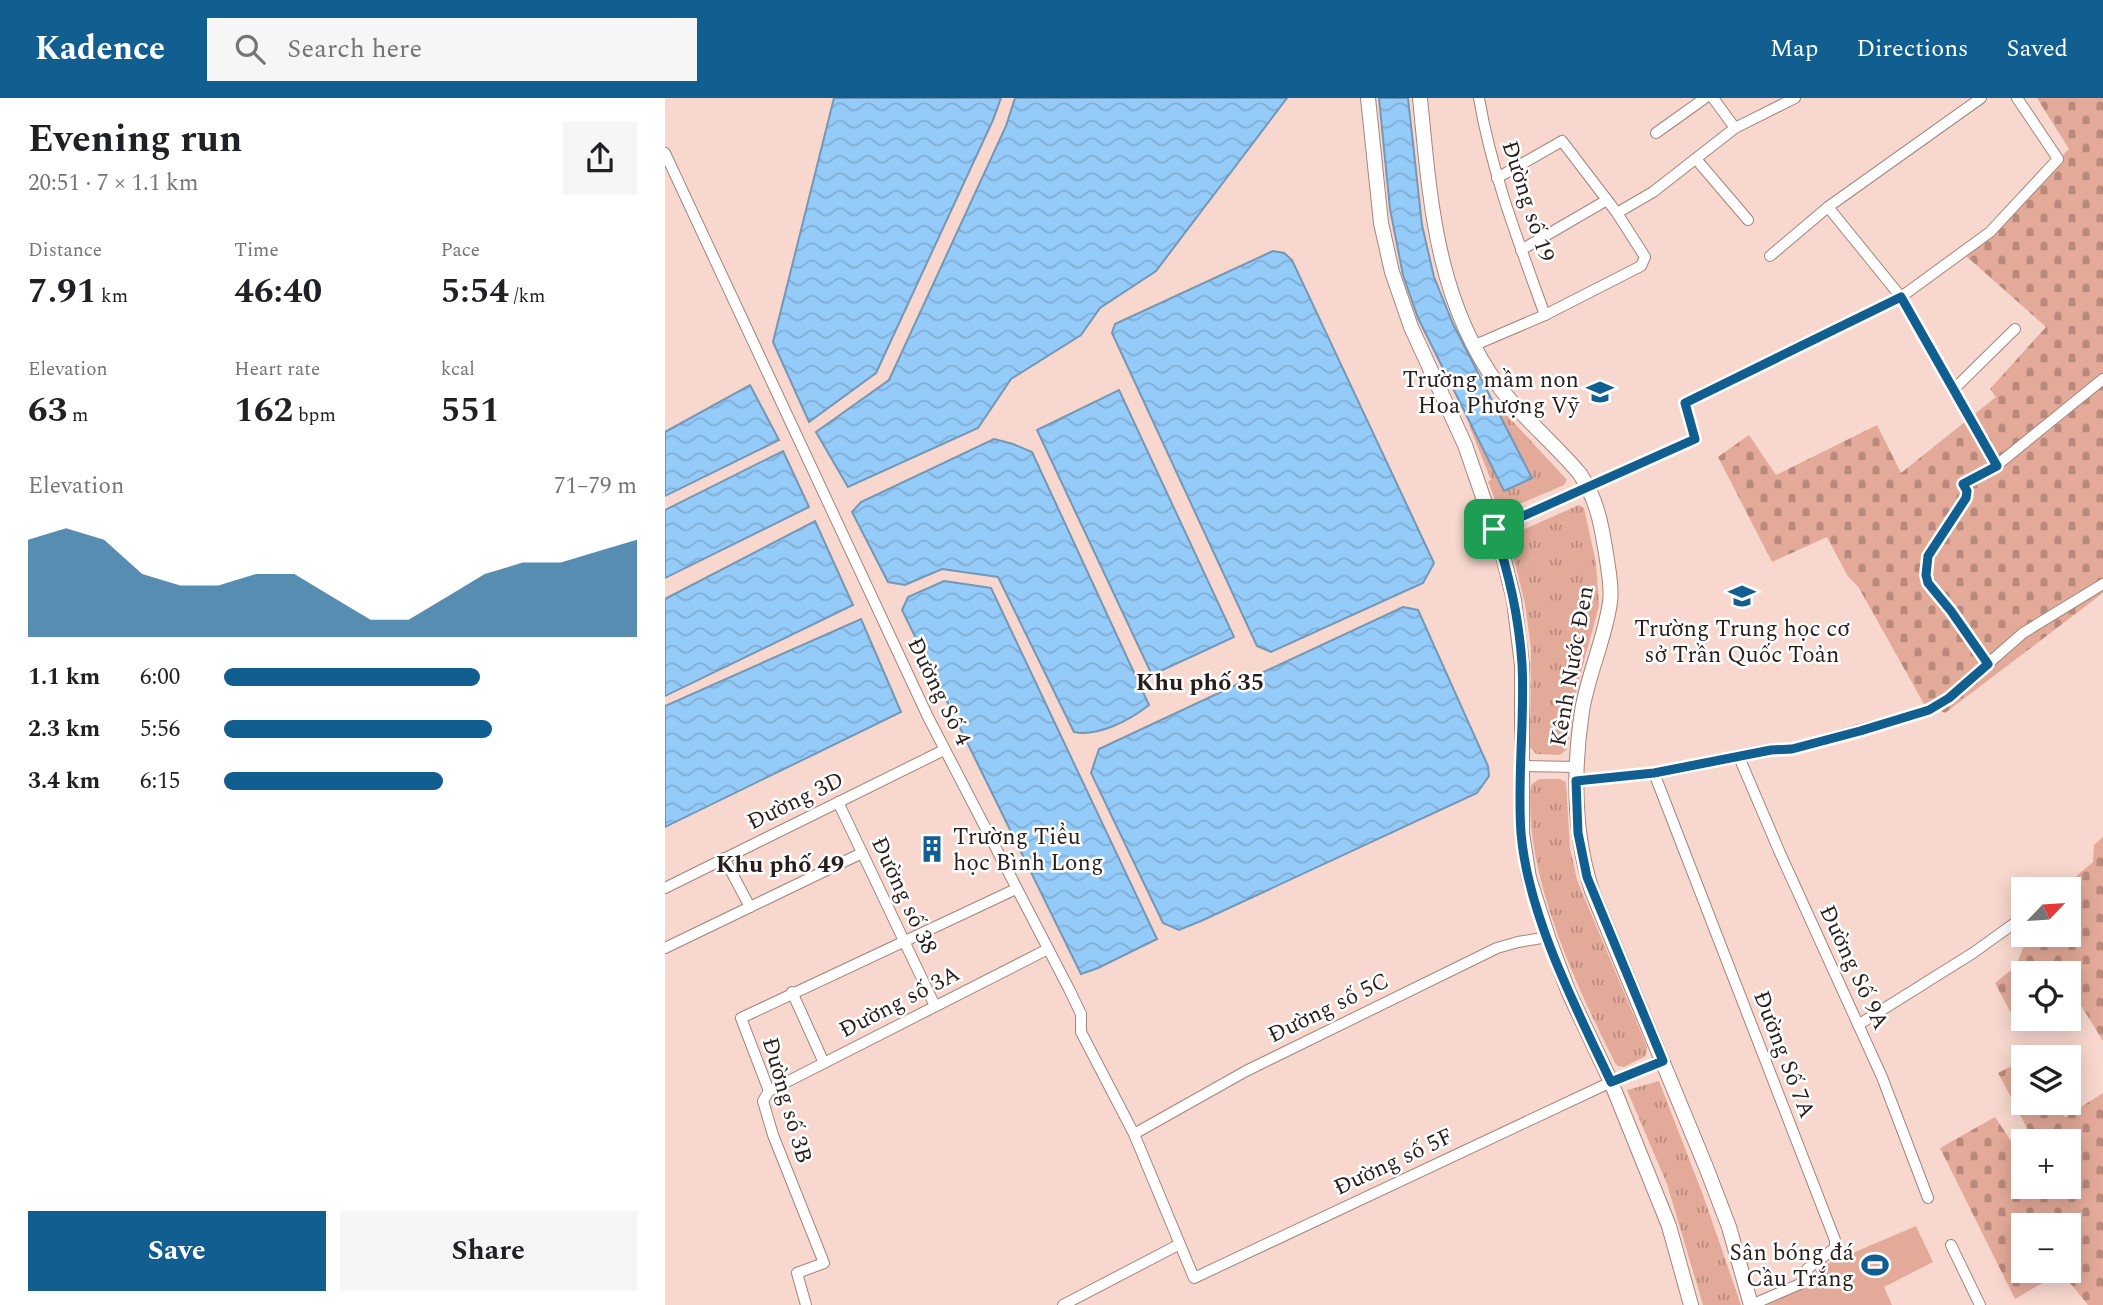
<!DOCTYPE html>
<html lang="en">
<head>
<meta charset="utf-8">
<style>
  body { margin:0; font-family:Spectral,serif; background:#f6f6f6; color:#202124; height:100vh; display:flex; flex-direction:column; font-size:26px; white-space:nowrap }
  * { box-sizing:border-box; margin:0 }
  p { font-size:23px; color:#757577 }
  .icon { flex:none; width:38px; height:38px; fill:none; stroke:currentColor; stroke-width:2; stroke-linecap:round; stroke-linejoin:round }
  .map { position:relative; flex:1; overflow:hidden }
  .details { display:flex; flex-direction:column; background:#fff; width:665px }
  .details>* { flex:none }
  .needle { width:46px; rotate:65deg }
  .controls { position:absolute; left:1346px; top:779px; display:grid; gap:14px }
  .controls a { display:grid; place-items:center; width:70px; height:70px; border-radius:0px; background:#fff; box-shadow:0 4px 18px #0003; font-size:35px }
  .pin { position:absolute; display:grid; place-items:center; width:60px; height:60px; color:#fff; margin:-30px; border-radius:14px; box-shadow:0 4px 10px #0006 }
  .round { display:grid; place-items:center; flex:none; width:74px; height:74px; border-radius:0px; background:#f6f6f6 }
  .overview { display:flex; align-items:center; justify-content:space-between; height:119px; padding:0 28px }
  h1 { font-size:38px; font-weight:700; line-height:52px }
  .metrics { display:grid; grid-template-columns:repeat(3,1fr); gap:10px; height:119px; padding:7px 28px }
  .metrics div { display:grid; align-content:center }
  .metrics b { font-size:35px; font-weight:700 }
  .metrics small { font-size:19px; font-weight:400 }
  .metrics p { font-size:19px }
  .chart { height:196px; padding:14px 28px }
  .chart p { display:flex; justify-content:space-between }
  .chart svg { width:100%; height:126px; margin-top:7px; fill:#115e91; opacity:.7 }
  .action { display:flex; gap:14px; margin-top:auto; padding:14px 28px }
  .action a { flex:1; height:80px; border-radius:0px; background:#115e91; color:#fff; font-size:28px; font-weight:700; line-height:80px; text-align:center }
  .action a+a { background:#f6f6f6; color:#202124 }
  ul { padding:0 28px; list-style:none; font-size:23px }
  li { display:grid; grid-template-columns:112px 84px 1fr; align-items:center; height:52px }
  li i { height:18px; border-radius:9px; background:#115e91 }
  header { display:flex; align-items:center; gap:42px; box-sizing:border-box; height:98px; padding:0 35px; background:#115e91; color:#fff }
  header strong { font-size:33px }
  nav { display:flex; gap:38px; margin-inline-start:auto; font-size:24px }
  .search { width:490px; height:63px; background:#f6f6f6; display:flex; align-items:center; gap:18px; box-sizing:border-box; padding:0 24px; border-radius:0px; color:#757577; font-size:26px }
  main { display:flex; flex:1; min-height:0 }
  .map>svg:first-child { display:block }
</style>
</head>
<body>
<header>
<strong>Kadence</strong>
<div class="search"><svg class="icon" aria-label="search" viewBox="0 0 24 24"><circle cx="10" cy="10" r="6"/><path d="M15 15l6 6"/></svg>Search here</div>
<nav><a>Map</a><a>Directions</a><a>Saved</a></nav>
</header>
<main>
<section class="details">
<div class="overview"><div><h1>Evening run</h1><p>20:51 · 7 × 1.1 km</p></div><a class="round"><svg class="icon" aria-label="share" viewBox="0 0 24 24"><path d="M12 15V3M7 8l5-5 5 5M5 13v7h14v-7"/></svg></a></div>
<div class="metrics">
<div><p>Distance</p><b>7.91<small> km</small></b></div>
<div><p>Time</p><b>46:40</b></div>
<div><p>Pace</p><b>5:54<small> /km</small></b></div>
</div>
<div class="metrics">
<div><p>Elevation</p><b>63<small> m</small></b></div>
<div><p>Heart rate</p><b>162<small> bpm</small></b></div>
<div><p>kcal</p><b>551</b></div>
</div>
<div class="chart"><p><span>Elevation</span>71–79 m</p>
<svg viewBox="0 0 160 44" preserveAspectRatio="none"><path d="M0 44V10L10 6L20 10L30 22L40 26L50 26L60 22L70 22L80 30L90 38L100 38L110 30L120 22L130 18L140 18L150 14L160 10V44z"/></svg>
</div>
<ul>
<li><b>1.1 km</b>6:00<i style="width:62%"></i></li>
<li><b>2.3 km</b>5:56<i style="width:65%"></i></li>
<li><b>3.4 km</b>6:15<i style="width:53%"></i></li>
</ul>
<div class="action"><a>Save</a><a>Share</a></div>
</section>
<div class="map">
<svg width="1438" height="1207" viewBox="0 0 1438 1207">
  <defs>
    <pattern id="grass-tufts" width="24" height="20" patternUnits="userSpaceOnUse" patternTransform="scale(1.75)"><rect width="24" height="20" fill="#e4aa99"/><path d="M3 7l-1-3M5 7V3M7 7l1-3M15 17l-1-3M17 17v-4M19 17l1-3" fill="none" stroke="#b98a7c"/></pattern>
    <pattern id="cemetery-stones" width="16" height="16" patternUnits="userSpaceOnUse" patternTransform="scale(1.75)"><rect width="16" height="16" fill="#e4aa99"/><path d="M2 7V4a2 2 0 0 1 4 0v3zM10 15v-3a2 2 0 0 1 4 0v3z" fill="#b98a7c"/></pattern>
    <pattern id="water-waves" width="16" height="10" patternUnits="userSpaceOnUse" patternTransform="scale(1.75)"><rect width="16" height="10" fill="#94cbf9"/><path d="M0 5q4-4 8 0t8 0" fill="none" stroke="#80aed5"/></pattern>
  </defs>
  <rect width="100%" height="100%" fill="#f8d8ce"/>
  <g fill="url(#grass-tufts)">
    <polygon points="826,300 902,382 899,387 838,413 832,407 823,383 826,382 804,327 806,326 839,393 867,380"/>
    <polygon points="914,407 919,410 931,465 934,508 912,589 902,651 895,657 871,656 865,649 866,550 860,506 844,441 848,436"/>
    <path d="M874 681H895L901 684 905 750 912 782 982 949 981 958 959 969 953 968 950 965C911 887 858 775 866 687Z"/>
    <polygon points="994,983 1038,1097 1076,1207 1038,1207 1002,1086 962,992"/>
  </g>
  <g fill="url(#cemetery-stones)" fill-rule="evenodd">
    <polygon points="1372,0 1438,0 1438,495 1280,615 1259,606 1194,490 1182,477 1162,439 1107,464 1053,359 1084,337 1111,377 1212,327 1236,375 1331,299 1325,291 1381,229 1301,158 1404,51"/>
    <polygon points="1438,739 1438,943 1404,888 1404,875 1358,875 1358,909 1346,915 1330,885 1351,868 1363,837 1404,836 1404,791 1396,791 1428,764 1429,747"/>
    <path d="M1358 962V1004L1391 1005 1400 1019 1438 995V1207H1423L1396 1174 1350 1201 1275 1050 1330 1019 1358 1061V1088H1404V1043H1369L1333 975ZM1404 1127V1172H1358V1127Z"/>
  </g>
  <polygon fill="#e4aa99" points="1251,1128 1268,1164 1219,1189 1227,1207 1102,1207 1100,1204 1153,1183 1150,1171"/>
  <g fill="url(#water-waves)" stroke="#7497b6" stroke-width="2">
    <polygon points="169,0 336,0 328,22 211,275 144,324 108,244"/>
    <polygon points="350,0 622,0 491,173 435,210 416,237 346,281 313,330 183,389 151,334 224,282 341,28"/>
    <polygon points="714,0 743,0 757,127 769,179 788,226 867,380 839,393 753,220 738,177 725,111"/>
    <polygon points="608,153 619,155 627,162 769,465 758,485 606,554 592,548 447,235 450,226"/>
    <polygon points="85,287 114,342 0,398 0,334"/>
    <polygon points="454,292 569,539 487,577 372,332"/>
    <path d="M329 341 348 346 367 354 484 607C465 622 433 639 409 634L333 479 277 471 240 487 223 484 187 414 196 404Z"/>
    <polygon points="118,353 144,409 0,480 0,412"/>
    <polygon points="150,423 188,507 0,598 0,501"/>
    <polygon points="279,483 326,490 492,841 433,870 416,876 237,512 243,499"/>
    <polygon points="738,509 753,512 823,668 824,678 812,695 536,823 514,832 498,825 426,675 434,651"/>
    <polygon points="196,521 236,614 0,729 0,608"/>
  </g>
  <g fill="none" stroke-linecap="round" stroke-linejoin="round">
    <defs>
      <g id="minor">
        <path d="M814 0C827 76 854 145 880 217"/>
        <polyline points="1048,0 1070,30"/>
        <polyline points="991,35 1040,0"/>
        <polyline points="0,55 263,619 404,891 416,916 416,934 469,1036 529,1180 946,984 998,963"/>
        <polyline points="1031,61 1083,122"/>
        <polyline points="1163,109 1236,199 1325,134 1393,61 1352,0"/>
        <polyline points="952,115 988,94 1070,30 1130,0"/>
        <polyline points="856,152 942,102"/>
        <polyline points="1105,158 1163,109 1316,0"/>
        <polyline points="810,247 880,217 976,168 980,159 952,115 897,43 832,80"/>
        <polyline points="1289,291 1350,231"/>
        <polyline points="829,431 1030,341 1020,305 1236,199 1332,367"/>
        <polyline points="1323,566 1286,513 1263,485 1260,477 1263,458 1301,399 1299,386 1332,367 1438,281"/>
        <polyline points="1074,659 1115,755 1217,979 1263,1100"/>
        <polyline points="856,668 911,669"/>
        <polyline points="989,675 1170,1142 1170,1150 1142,1171 1142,1183 1086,1207"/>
        <polyline points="911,683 989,675 1106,652 1127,651 1264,612 1284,600 1358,535 1438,486"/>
        <polyline points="173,704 270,908"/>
        <polyline points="59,760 85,809"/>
        <polyline points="0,790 279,652"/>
        <polyline points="0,850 197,755"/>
        <polyline points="127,894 159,965"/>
        <polyline points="1193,927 1308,855 1358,819"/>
        <polyline points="104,993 76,920 351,791"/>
        <polyline points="104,993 383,851"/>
        <polyline points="104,993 98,1003 108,1037 159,1165 132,1175 141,1207"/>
        <polyline points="469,1036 581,973 832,850 853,844 883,839"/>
        <polyline points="1286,1147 1315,1207"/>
        <polyline points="398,1207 513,1147"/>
      </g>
      <g id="tertiary">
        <polyline points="703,0 716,125 727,174 746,229 800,347 837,454 849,502 857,567 857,735 864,780 883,839 904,895 946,984 1004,1128 1026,1207"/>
        <path d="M755 0C765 102 771 204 835 290 859 321 890 346 915 376 933 403 937 430 942 462 944 476 947 490 945 504 940 541 923 576 917 613 908 674 908 734 927 793L1041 1069 1064 1129 1086 1207"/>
      </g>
    </defs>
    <use href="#minor" stroke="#a3857c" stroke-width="12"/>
    <use href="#tertiary" stroke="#a3857c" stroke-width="16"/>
    <use href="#minor" stroke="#fff" stroke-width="10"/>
    <use href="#tertiary" stroke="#fff" stroke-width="14"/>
  </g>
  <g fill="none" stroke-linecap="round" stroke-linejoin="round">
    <defs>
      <path id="route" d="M1236 199 1332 368 1298 386 1302 393 1301 400 1263 458 1261 477 1263 485 1286 513 1323 566 1284 600 1264 612 1195 633 1127 651 1106 652 989 675 911 683 913 735 922 779 998 963 946 984C911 910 863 818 856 735 852 679 860 622 857 566 854 519 844 475 829 431L1030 341 1020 305Z"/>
    </defs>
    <use href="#route" stroke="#fff" stroke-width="14"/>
    <use href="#route" stroke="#115e91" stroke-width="9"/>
  </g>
  <defs>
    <symbol id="school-bare" viewBox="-9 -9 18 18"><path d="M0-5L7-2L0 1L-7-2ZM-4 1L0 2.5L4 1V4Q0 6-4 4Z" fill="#115e91" stroke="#fff" stroke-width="2.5" paint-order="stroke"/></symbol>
    <symbol id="building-bare" viewBox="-9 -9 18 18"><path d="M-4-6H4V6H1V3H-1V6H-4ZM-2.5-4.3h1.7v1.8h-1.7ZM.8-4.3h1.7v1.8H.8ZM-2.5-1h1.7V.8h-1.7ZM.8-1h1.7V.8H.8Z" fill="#115e91" stroke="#fff" stroke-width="2.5" paint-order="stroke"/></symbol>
    <symbol id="stadium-bare" viewBox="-9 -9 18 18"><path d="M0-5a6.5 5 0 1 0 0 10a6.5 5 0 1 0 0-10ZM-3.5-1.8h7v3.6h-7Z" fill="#115e91" stroke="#fff" stroke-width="2.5" paint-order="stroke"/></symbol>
  </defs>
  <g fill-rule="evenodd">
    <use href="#school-bare" x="916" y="275" width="38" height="38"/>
    <use href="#school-bare" x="1058" y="479" width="38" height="38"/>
    <use href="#building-bare" x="248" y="732" width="38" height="38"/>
    <use href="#stadium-bare" x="1191" y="1148" width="38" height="38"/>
  </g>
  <g text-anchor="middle" stroke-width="5" stroke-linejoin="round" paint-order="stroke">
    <g font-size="23" fill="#291d1a" stroke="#fff">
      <text transform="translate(864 103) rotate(72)" y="8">Đường số 19</text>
      <text transform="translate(906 568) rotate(-80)" y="8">Kênh Nước Đen</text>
      <text transform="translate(275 593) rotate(64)" y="8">Đường Số 4</text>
      <text transform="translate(130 702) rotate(-26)" y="8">Đường 3D</text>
      <text transform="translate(240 797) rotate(65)" y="8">Đường số 38</text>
      <text transform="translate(1190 869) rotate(65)" y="8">Đường Số 9A</text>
      <text transform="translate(234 903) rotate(-27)" y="8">Đường số 3A</text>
      <text transform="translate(663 909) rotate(-26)" y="8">Đường số 5C</text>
      <text transform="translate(1120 956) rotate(69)" y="8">Đường Số 7A</text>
      <text transform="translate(123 1002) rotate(74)" y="8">Đường số 3B</text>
      <text transform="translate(728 1063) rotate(-25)" y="8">Đường số 5F</text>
    </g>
    <g font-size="23" fill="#291d1a" stroke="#fff" text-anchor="end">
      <text x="914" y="289">Trường mầm non<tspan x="914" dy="26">Hoa Phượng Vỹ</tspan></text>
      <text x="1077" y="538" text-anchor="middle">Trường Trung học cơ<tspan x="1077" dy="26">sở Trần Quốc Toản</tspan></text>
      <text x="288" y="746" text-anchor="start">Trường Tiểu<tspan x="288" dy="26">học Bình Long</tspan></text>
      <text x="1189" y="1162">Sân bóng đá<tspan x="1189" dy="26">Cầu Trắng</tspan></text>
    </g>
    <g font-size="24" font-weight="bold" fill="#291d1a" stroke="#fff">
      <text x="535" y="592">Khu phố 35</text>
      <text x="115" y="774">Khu phố 49</text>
    </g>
  </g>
</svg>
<div class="controls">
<a><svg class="needle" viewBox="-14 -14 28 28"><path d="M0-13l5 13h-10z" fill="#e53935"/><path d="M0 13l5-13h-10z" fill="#757577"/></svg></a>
<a><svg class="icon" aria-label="locate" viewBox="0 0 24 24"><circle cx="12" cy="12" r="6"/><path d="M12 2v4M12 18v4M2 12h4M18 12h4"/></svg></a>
<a><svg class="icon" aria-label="layers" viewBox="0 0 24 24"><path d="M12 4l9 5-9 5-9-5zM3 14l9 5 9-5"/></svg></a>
<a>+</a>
<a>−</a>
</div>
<div class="pin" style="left:829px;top:431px;background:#1e9e55"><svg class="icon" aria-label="arrive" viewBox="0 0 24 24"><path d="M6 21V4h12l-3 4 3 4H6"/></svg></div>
</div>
</main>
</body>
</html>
